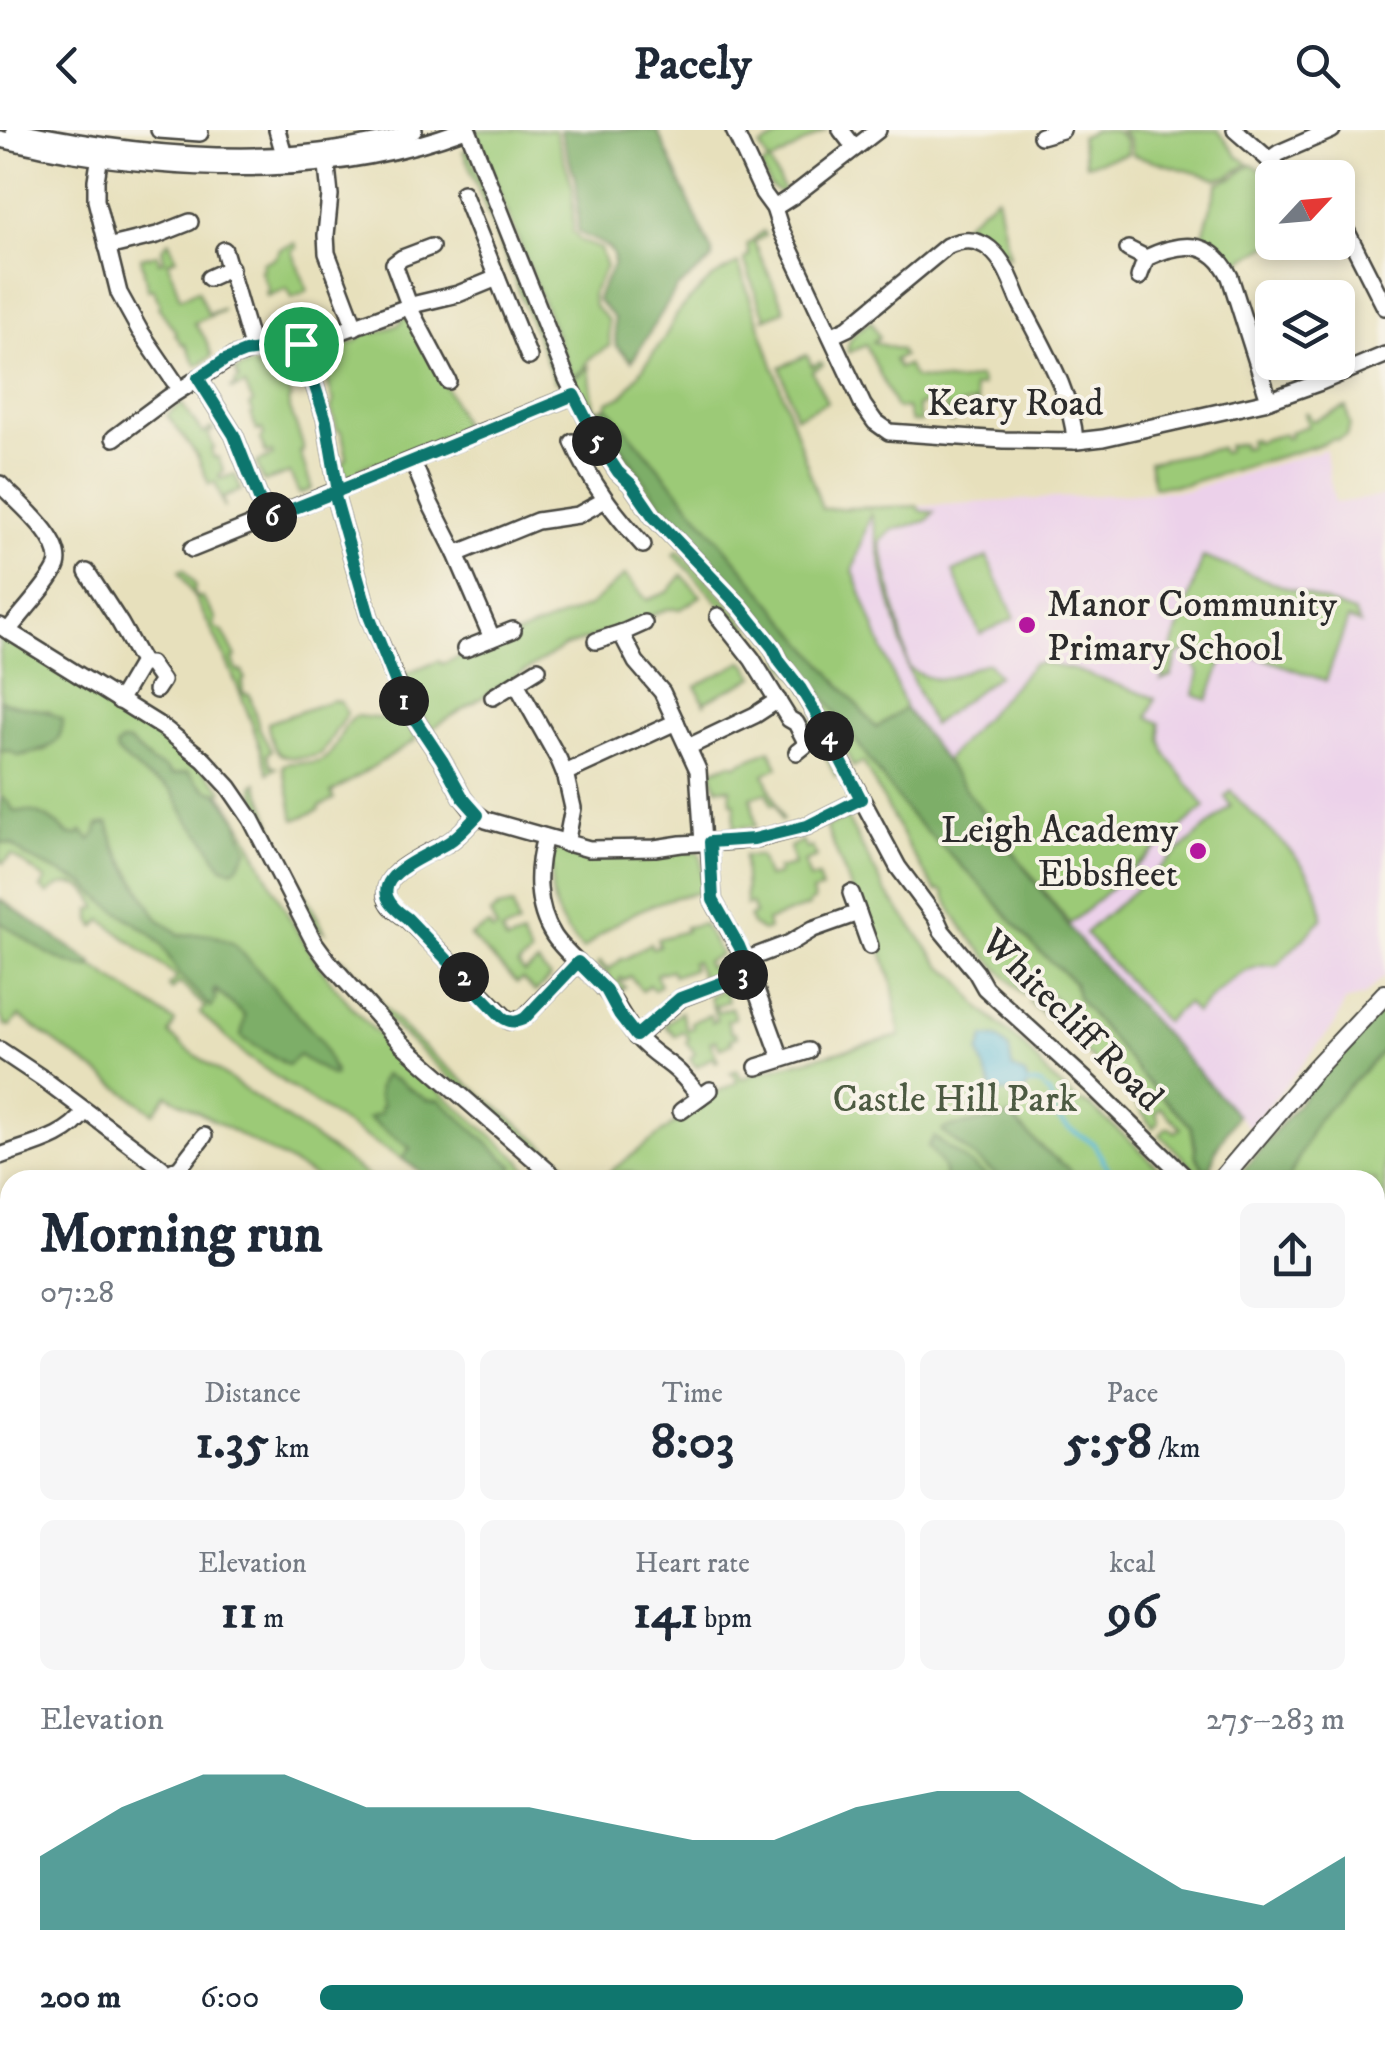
<!DOCTYPE html>
<html lang="en">
<head>
<meta charset="utf-8">
<style>
  body { margin:0; font-family:"IM FELL DW Pica",serif; background:#f6f6f7; color:#1f2937; height:100vh; display:flex; flex-direction:column; font-size:38px; white-space:nowrap }
  * { box-sizing:border-box; margin:0 }
  p { font-size:32px; color:#747a83 }
  .icon { flex:none; width:55px; height:55px; fill:none; stroke:currentColor; stroke-width:2; stroke-linecap:round; stroke-linejoin:round }
  .map { position:relative; flex:1; overflow:hidden }
  .side { position:absolute; left:0px; top:1040px; width:1385px; height:888px; display:flex; flex-direction:column; background:#fff; border-radius:30px 30px 0 0; box-shadow:0 5px 15px #0003 }
  .side>* { flex:none }
  .needle { width:65px; rotate:64deg }
  .buttons { position:absolute; left:1255px; top:30px; display:grid; gap:20px }
  .buttons a { display:grid; place-items:center; width:100px; height:100px; border-radius:15px; background:#fff; box-shadow:0 5px 15px #0003; font-size:50px }
  .pin { position:absolute; display:grid; place-items:center; width:85px; height:85px; color:#fff; margin:-42px; border:5px solid #fff; border-radius:50%; box-shadow:0 2px 10px #0007 }
  .km { position:absolute; width:50px; height:50px; margin:-25px; border-radius:50%; background:#222; color:#fff; font-size:28px; line-height:50px; text-align:center }
  .round { display:grid; place-items:center; flex:none; width:105px; height:105px; border-radius:15px; background:#f6f6f7 }
  .overview { display:flex; align-items:center; justify-content:space-between; height:170px; padding:0 40px }
  h1 { font-size:55px; font-weight:700; line-height:75px }
  .stats { display:grid; grid-template-columns:repeat(3,1fr); gap:15px; height:170px; padding:10px 40px }
  .stats div { display:grid; align-content:center; border-radius:15px; background:#f6f6f7; text-align:center }
  .stats b { font-size:50px; font-weight:700 }
  .stats small { font-size:28px; font-weight:400 }
  .stats p { font-size:28px }
  .chart { height:280px; padding:20px 40px }
  .chart p { display:flex; justify-content:space-between }
  .chart svg { width:100%; height:180px; margin-top:10px; fill:#0f766e; opacity:.7 }
  ul { padding:0 40px; list-style:none; font-size:32px }
  li { display:grid; grid-template-columns:160px 120px 1fr; align-items:center; height:75px }
  li i { height:25px; border-radius:12px; background:#0f766e }
  header { display:flex; justify-content:space-between; align-items:center; height:130px; padding:0 40px; background:#fff; font-size:45px; font-weight:700 }
  .map>svg:first-child { display:block }
</style>
</head>
<body>
<header><svg class="icon" aria-label="back" viewBox="0 0 24 24"><path d="M15 5l-7 7 7 7"/></svg>Pacely<svg class="icon" aria-label="search" viewBox="0 0 24 24"><circle cx="10" cy="10" r="6"/><path d="M15 15l6 6"/></svg></header>
<div class="map">
<svg width="1385" height="1926" viewBox="0 0 1385 1926">
  <rect width="100%" height="100%" fill="#f7f3e8"/>
  <filter id="ink" filterUnits="userSpaceOnUse"><feTurbulence type="fractalNoise" baseFrequency=".01" numOctaves="2"/><feDisplacementMap in="SourceGraphic" scale="20" xChannelSelector="R" yChannelSelector="G"/><feConvolveMatrix kernelMatrix="1 2 1 2 8 2 1 2 1" color-interpolation-filters="sRGB"/></filter>
  <filter id="wash" filterUnits="userSpaceOnUse"><feTurbulence type="fractalNoise" baseFrequency=".0048" numOctaves="4" result="noise"/><feDisplacementMap in="SourceGraphic" scale="40" xChannelSelector="R" yChannelSelector="G"/><feGaussianBlur stdDeviation="2.25" result="paint"/><feColorMatrix in="noise" values="0 0 0 0 0 0 0 0 0 0 0 0 0 0 0 0 0 1.4 0 .05"/><feComposite in="paint" operator="in"/></filter>
  <g filter="url(#wash)">
    <rect width="100%" height="100%" fill="#e7e0bc"/>
    <polygon fill="#ecd1ea" points="1326,319 1329,345 1335,373 1385,366 1385,845 1364,866 1345,871 1336,893 1250,999 1078,809 930,615 905,578 853,441 871,379 1186,360"/>
    <g fill="#9cca77" stroke="#647a51" stroke-width="2.5" fill-rule="evenodd">
      <polygon points="475,0 555,0 573,58 573,102 581,111 600,119 606,137 592,164 594,176 608,190 610,216 590,228 582,241 572,246"/>
      <polygon points="792,0 826,0 770,33 785,62 780,63 770,56 761,37 769,32 760,17"/>
      <polygon points="1095,0 1116,1 1126,11 1128,24 1086,34 1080,7"/>
      <polygon points="1120,0 1218,0 1238,27 1249,33 1229,46 1217,49 1133,25 1129,10"/>
      <polygon points="468,19 562,250 555,252 463,21"/>
      <polygon points="1252,34 1273,48 1274,113 1235,134 1223,120 1202,108 1218,53 1234,47"/>
      <path d="M997 66 1009 126 1008 128C992 106 978 103 953 103Z"/>
      <polygon points="763,101 765,106 754,112 785,180 764,189 765,184 761,179 744,129 749,126 747,115"/>
      <polygon points="169,111 176,128 168,132 180,168 198,160 208,184 222,179 222,181 194,193 205,208 212,226 197,236 185,214 182,214 175,204 176,202 158,177 160,175 153,158 148,160 141,128 157,124 159,132 164,130 162,118"/>
      <polygon points="295,113 297,118 292,121 308,161 292,168 287,158 267,166 266,162 269,160 260,139 264,138 262,133 275,128 280,119"/>
      <path d="M738 133 822 379 917 376 921 381 934 382 927 391 892 400 880 412 909 538C948 562 951 541 988 533L998 545 932 595 908 539 883 442 871 382 853 441 905 578 876 598 608 277 607 272 623 266 663 210 680 179 711 149Z"/>
      <polygon points="410,186 451,267 465,301 381,335 373,333 360,338 358,344 347,346 343,344 343,333 347,328 342,303 337,299 331,278 334,272 326,247 320,244 315,227 317,222 327,218 334,220 359,210 362,204 371,201 377,203 400,194 402,189"/>
      <path d="M871 191 879 207 873 212 900 220 903 226 894 230 899 238 907 235 914 248 958 252 979 247 982 256 973 257 981 285H979L974 272 951 278 954 292 951 293 941 268 917 276 921 292H911L907 278H896L866 215 848 223C846 207 859 200 871 191Z"/>
      <polygon points="807,225 812,236 821,232 823,235 812,241 827,272 796,287 780,237"/>
      <polygon points="276,232 285,257 287,257 291,268 288,270 289,276 303,315 303,321 300,322 312,359 299,364 290,343 264,352 256,333 273,326 272,322 266,324 260,309 264,306 262,299 257,301 251,284 253,283 250,275 253,273 245,255 232,260 231,258 236,256 235,252 239,250 235,240 254,234 257,239"/>
      <path d="M589 236 594 280 652 362 793 523 908 683 979 753 1037 819 1074 852 1077 867 1147 952 1191 996 1196 1027 1204 1039 1211 1037 1215 1044 1206 1048 1201 1045 1160 1005 1166 998H1170L1175 1002 1181 998 1161 978 1156 983 1159 992 1153 998 1133 970 1081 918 1029 872 1035 867H1041L1044 870 1039 877 1056 892 1067 880 1029 846 1024 851 1029 859 1024 865C999 839 953 796 944 762L940 760 936 761 912 723 863 632 853 637 842 613 808 553 804 549 793 545 783 532 782 518 739 466 659 383 612 323 572 248 581 244Z"/>
      <polygon points="182,274 203,304 211,298 213,300 208,304 214,318 211,320 214,328 218,327 224,342 219,344 220,349 235,344 241,360 223,368 225,378 215,352 209,354 197,325 167,285"/>
      <polygon points="1346,277 1350,296 1346,306 1337,310 1333,309 1316,316 1185,354 1154,357 1149,332 1220,318 1222,323 1228,321 1227,316 1242,313 1243,318 1249,317 1249,310 1254,309 1255,312 1284,304 1286,308 1290,306 1289,302 1308,296 1305,283 1308,283 1312,291"/>
      <path d="M678 421C747 485 798 562 842 643L836 647C793 558 742 495 674 425Z"/>
      <polygon points="987,427 1015,488 980,504 953,442"/>
      <polygon points="1203,427 1354,482 1360,494 1348,489 1326,551 1228,516 1208,570 1194,564 1199,543 1186,520 1178,525 1171,546 1161,550"/>
      <path d="M184 439 195 455 194 464 197 468 202 467 216 489 214 492 215 498 223 502 236 527 233 529 237 541H242L245 549 242 552 243 563 250 565 259 597 271 621 267 624 271 636 276 638 268 643C247 571 218 506 179 441Z"/>
      <polygon points="625,445 647,470 668,462 682,445 701,466 681,479 667,479 618,499 564,517 431,599 401,546 439,531 442,534 588,477"/>
      <path d="M0 503 71 543 77 554 151 597 182 618 223 660 220 663C238 685 249 710 262 735 279 770 297 803 319 835 373 913 450 968 521 1031L531 1045 529 1050H507L511 1047 513 1036 440 971 427 970 399 952 384 945C378 955 376 965 383 975L380 978 381 983 369 988 410 1018 402 1029 348 996 246 926 200 883 205 877 180 853 172 860 169 856 177 848 173 844 102 790 95 797 91 790V779L97 778C90 754 66 746 48 764L41 758 46 750 12 725 3 733 0 730V712L13 715 28 728 84 753 106 773 150 803 162 815 179 844 210 877 216 868 214 859 246 886 241 906 246 910 287 935 299 925 332 946 335 940 329 933 321 911 234 814 211 804 180 805 157 788 115 716 108 693 98 695 95 705 90 710 81 701 79 705H70C54 691 37 677 15 682L7 671 0 667V621H11L19 626 43 621 52 615 49 581 11 575 0 570ZM129 612 152 633 165 638 174 645 187 642 206 659 217 663 227 674 240 694V701L248 719C240 729 239 744 222 737L203 706 188 690 172 661 164 655 148 648 117 622Z"/>
      <polygon points="742,532 747,534 755,547 705,571 705,575 696,556"/>
      <polygon points="1042,533 1075,540 1155,568 1148,587 1160,593 1161,610 1166,624 1205,677 1070,794 943,633 1033,534"/>
      <path d="M333 570 340 572 347 583 322 623C313 628 290 630 280 624 272 618 268 600 268 593Z"/>
      <path d="M356 586 393 590 404 588 417 609 331 663 334 669 319 677V680L295 690C291 679 291 669 288 658 287 649 282 644 283 635 295 629 310 637 322 630 339 621 339 596 356 586Z"/>
      <polygon points="770,620 778,637 764,644 783,690 781,691 776,674 772,675 767,662 751,667 756,696 734,698 735,673 731,673 730,658 717,658 711,641 731,633 735,635"/>
      <polygon points="257,653 281,718 325,802 317,799 249,674 256,669 253,656"/>
      <path d="M1231 661C1263 701 1322 732 1322 789L1276 836C1246 830 1216 863 1195 883L1186 873 1165 892 1085 803 1231 676 1225 667Z"/>
      <polygon points="847,688 886,762 942,837 957,847 980,878 1024,916 1053,950 1078,971 1089,975 1132,1012 1171,1050 643,1050 635,1045 637,1050 620,1050 631,1042 621,1042 612,1047 612,1044 607,1044 713,964 737,952 735,946 730,943 737,940 742,949 759,942 900,906 892,852 880,815 875,817 826,697"/>
      <polygon points="802,711 806,719 812,717 817,727 804,732 810,749 818,747 822,759 812,762 814,771 809,773 809,776 767,791 769,799 763,801 752,795 749,787 755,784 751,773 746,775 746,773 744,726 760,726 767,747 778,745 777,739 794,735 790,717"/>
      <path d="M686 718 687 722H697L701 726 703 762C656 768 617 787 583 820 566 802 555 786 552 761 551 749 554 738 549 728L550 722 560 720 594 727 596 724Z"/>
      <polygon points="513,775 518,795 502,802 506,812 522,806 531,825 518,835 524,843 538,833 550,848 535,862 522,849 517,853 470,806 489,795 492,801 497,799 490,784 496,780 497,778"/>
      <polygon points="0,792 57,827 81,837 94,837 175,892 169,904 184,917 374,1050 322,1050 167,965 154,983 19,886 11,896 5,895 0,886"/>
      <polygon points="703,794 721,825 706,831 708,837 719,834 723,846 704,853 695,831 691,833 693,839 674,846 671,840 656,844 660,855 654,860 649,855 642,861 630,846 623,851 621,848 618,852 625,857 617,864 610,854 610,847 597,835 600,832 608,840 623,828 625,829 650,813 652,818 659,816 657,809 686,801 685,797"/>
      <path d="M342 829C367 854 388 885 416 910 464 954 519 991 567 1036L561 1042C523 1008 345 867 342 829Z"/>
      <polygon points="724,859 728,871 715,876 718,882 731,877 735,888 727,891 731,903 735,903 737,907 730,909 732,913 720,918 716,910 710,912 718,931 716,932 712,927 697,937 690,929 695,923 686,912 689,908 682,901 676,906 665,895 681,882 687,900 693,898 691,892 710,885 712,892 717,890 709,866"/>
      <polygon points="1385,918 1385,1327 1375,1316 1375,1050 1288,1050 1317,990"/>
    </g>
    <g fill="#7dae68" stroke="#546c4a" stroke-width="2.5">
      <path d="M560 0H657L712 122V130L677 158 632 231 616 216 614 188 597 170C598 154 625 133 608 118 599 111 587 108 578 102L577 55Z"/>
      <polygon points="608,277 876,598 905,578 1078,809 1237,985 1216,1019 1211,1037 1204,1039 1195,1024 1196,1018 1191,996 1147,952 1077,867 1074,852 1037,819 979,753 908,683 793,523 652,362 596,280"/>
      <path d="M0 570C21 579 42 576 62 589 64 620 41 619 18 626L11 621H0Z"/>
      <path d="M121 612H129L152 633 165 638 172 645 188 642C197 650 204 663 217 662L239 693 240 701 248 719 238 736 233 740 222 737 203 706 188 690 172 661 164 655 148 648 117 622 116 617Z"/>
      <path d="M0 667 7 671 15 682C37 677 54 691 69 705H79L82 701 90 710 95 705 98 695 108 693 115 717 157 788 180 805 211 804 234 814 321 911 335 945 332 946C321 938 310 933 299 925L288 935 246 910 241 906 245 886 215 859 213 862 216 870 211 878 179 844 162 815 150 803 106 773 84 753 28 728 13 715 0 712Z"/>
      <path d="M0 769 91 832 94 837C61 839 27 809 0 792Z"/>
      <polygon points="1385,876 1385,918 1317,990 1288,1050 1235,1050 1331,933"/>
      <path d="M384 945 398 951 427 970H440L513 1036 511 1047 507 1050H432L402 1029 410 1018 368 988 381 983 380 978 383 975C375 965 378 955 384 945Z"/>
      <polygon points="1010,986 1044,1020 1067,1037 1079,1050 1003,1050 942,1001 946,998"/>
      <polygon points="934,1007 985,1045 989,1050 946,1050 942,1035 928,1016"/>
    </g>
    <polygon fill="#58b9d7" stroke="#427281" stroke-width="2.5" points="984,907 998,908 1009,919 1012,938 1025,945 1028,954 1025,961 1016,963 993,961 979,923"/>
    <g fill="none" stroke-linecap="round" stroke-linejoin="round">
      <g stroke="#58b9d7" stroke-width="4">
        <polyline points="1028,954 1040,954 1042,956"/>
        <polyline points="1045,960 1050,965 1055,986 1068,998 1093,1013 1115,1050"/>
      </g>
    </g>
  </g>
  <g filter="url(#ink)">
    <g fill="none" stroke-linecap="round" stroke-linejoin="round">
      <defs>
        <g id="minor">
          <path d="M14 0C125 23 251 38 363 15 380 12 399 9 414 0"/>
          <polyline points="159,0 200,3"/>
          <polyline points="277,0 286,31 289,31"/>
          <polyline points="468,0 567,249 597,310 618,342 631,354 653,386 740,477 773,518 780,532 800,558 818,587 898,737 936,788 942,801 976,842 985,858 1090,954 1188,1050"/>
          <polyline points="734,0 763,63 774,78 781,100 863,275 875,292 889,302 1003,310 1077,311 1103,308 1264,272 1318,253 1385,225"/>
          <polyline points="841,0 855,18"/>
          <polyline points="1235,0 1290,48"/>
          <polyline points="1041,6 1062,0"/>
          <path d="M0 9C23 14 45 19 68 23 200 44 336 47 463 0"/>
          <polyline points="101,20 96,50 96,70 119,163 140,201 174,251"/>
          <polyline points="326,27 330,65 326,105 327,123 355,197"/>
          <polyline points="1269,30 1279,23 1332,0"/>
          <polyline points="463,63 529,227"/>
          <polyline points="774,78 793,66 878,0"/>
          <polyline points="1338,91 1347,102 1385,177"/>
          <polyline points="107,117 157,105 190,92"/>
          <polyline points="431,117 402,128 394,134 412,183 448,251"/>
          <path d="M1128 119 1146 128C1180 112 1211 108 1230 147L1269 270"/>
          <polyline points="224,120 253,220"/>
          <polyline points="1139,147 1146,128"/>
          <polyline points="209,148 231,138"/>
          <path d="M831 206 848 198 947 116C962 109 976 108 990 119 1006 132 1013 156 1021 174 1042 216 1072 263 1075 311"/>
          <polyline points="301,214 326,290 338,362"/>
          <polyline points="198,248 234,305 267,389"/>
          <polyline points="114,308 169,267 232,227 253,220 295,215 320,209 416,174 458,164 497,148"/>
          <path d="M573 312C591 353 613 382 643 415"/>
          <polyline points="413,332 430,373 456,424 492,508"/>
          <path d="M0 354C17 372 65 410 57 436 52 451 19 486 8 501"/>
          <polyline points="334,363 369,486 401,563 418,594 442,630 463,668 474,682 486,690 589,719 655,718 681,714 735,711 760,708 807,696 861,669"/>
          <polyline points="192,419 574,265"/>
          <polyline points="456,424 537,391 578,385 605,370"/>
          <polyline points="87,442 120,493 142,532 119,571"/>
          <polyline points="718,486 752,529 789,589 796,593 807,614 797,622"/>
          <polyline points="0,496 164,598 204,630 229,657 251,689 314,812 328,831 402,914 558,1050"/>
          <polyline points="621,503 636,532 662,562 698,640 703,713"/>
          <polyline points="596,511 624,502 644,493"/>
          <polyline points="465,519 513,500"/>
          <polyline points="142,534 150,534 162,551 156,560"/>
          <polyline points="516,553 559,630 566,647 573,678 566,714"/>
          <polyline points="493,567 538,539"/>
          <polyline points="688,617 755,585 778,570"/>
          <polyline points="565,643 676,592"/>
          <path d="M478 685C469 694 460 705 449 712 431 723 370 744 390 774 394 781 403 785 408 790L509 891 524 888 578 832"/>
          <path d="M545 707C536 739 535 777 554 806 567 825 587 839 603 857 616 872 624 892 638 908 649 921 662 928 674 938 684 946 692 957 700 967"/>
          <polyline points="709,712 713,770 744,827 781,928"/>
          <polyline points="851,763 870,816"/>
          <polyline points="745,830 790,813 813,799 858,783"/>
          <polyline points="636,907 681,868 750,842"/>
          <polyline points="0,920 42,948 162,1038 168,1050"/>
          <polyline points="757,937 808,921"/>
          <polyline points="681,981 710,960"/>
          <path d="M0 1026C29 1015 68 1008 85 981"/>
          <polyline points="165,1045 180,1037 204,1006"/>
          <polyline points="0,1154 10,1151"/>
          <polyline points="1375,1391 1385,1398"/>
          <polyline points="7,1651 10,1647"/>
          <polyline points="9,1744 10,1749"/>
        </g>
        <g id="major">
          <polyline points="1221,1050 1313,941 1385,864"/>
          <polyline points="574,1918 585,1926"/>
          <polyline points="324,1926 348,1918"/>
          <polyline points="378,1926 398,1918"/>
        </g>
      </defs>
      <use href="#minor" stroke="#474641" stroke-width="20"/>
      <use href="#major" stroke="#474641" stroke-width="22"/>
      <use href="#minor" stroke="#fff" stroke-width="15"/>
      <use href="#major" stroke="#fff" stroke-width="18"/>
    </g>
  </g>
  <g fill="none" stroke-linecap="round" stroke-linejoin="round" filter="url(#ink)">
    <defs>
      <path id="route" d="M301 214 326 290 338 362 334 363 369 486 400 563 418 594 442 630 463 668 478 685C469 694 460 705 449 712 421 730 352 751 407 788L502 887C510 893 517 893 525 888L578 832 606 860 619 884 636 906 680 868 750 842 739 816 713 770 710 712 754 709 807 696 861 669 818 587 801 559 780 532 773 518 740 477 653 386 631 354 618 342 597 310 574 265C472 307 370 349 267 389L234 305 198 248 225 230 245 222 301 214"/>
    </defs>
    <use href="#route" stroke="#fff" stroke-width="20"/>
    <use href="#route" stroke="#0f766e" stroke-width="12"/>
  </g>
  <g fill="#b5179e" stroke="#f7f3e8" stroke-width="4">
    <circle cx="1027" cy="495" r="10"/>
    <circle cx="1198" cy="721" r="10"/>
  </g>
  <g text-anchor="middle" stroke-width="8" stroke-linejoin="round" paint-order="stroke">
    <g font-size="38" fill="#2b2b2b" stroke="#f7f3e8">
      <text x="1015" y="285">Keary Road</text>
      <text transform="translate(1073 889) rotate(45)" y="13">Whitecliff Road</text>
    </g>
    <g font-size="38" fill="#2b2b2b" stroke="#f7f3e8" text-anchor="start">
      <text x="1047" y="486">Manor Community<tspan x="1047" dy="44">Primary School</tspan></text>
      <text x="1178" y="712" text-anchor="end">Leigh Academy<tspan x="1178" dy="44">Ebbsfleet</tspan></text>
    </g>
    <g font-size="38" fill="#4d5b42" stroke="#f7f3e8">
      <text x="955" y="981">Castle Hill Park</text>
    </g>
  </g>
</svg>
<div class="buttons">
<a><svg class="needle" viewBox="-14 -14 28 28"><path d="M0-13l5 13h-10z" fill="#e53935"/><path d="M0 13l5-13h-10z" fill="#747a83"/></svg></a>
<a><svg class="icon" aria-label="layers" viewBox="0 0 24 24"><path d="M12 4l9 5-9 5-9-5zM3 14l9 5 9-5"/></svg></a>
</div>
<div class="pin" style="left:301px;top:214px;background:#1e9e55"><svg class="icon" aria-label="arrive" viewBox="0 0 24 24"><path d="M6 21V4h12l-3 4 3 4H6"/></svg></div>
<b class="km" style="left:404px;top:571px">1</b>
<b class="km" style="left:464px;top:847px">2</b>
<b class="km" style="left:743px;top:845px">3</b>
<b class="km" style="left:829px;top:606px">4</b>
<b class="km" style="left:597px;top:311px">5</b>
<b class="km" style="left:272px;top:387px">6</b>
<section class="side">
<div class="overview"><div><h1>Morning run</h1><p>07:28</p></div><a class="round"><svg class="icon" aria-label="share" viewBox="0 0 24 24"><path d="M12 15V3M7 8l5-5 5 5M5 13v7h14v-7"/></svg></a></div>
<div class="stats">
<div><p>Distance</p><b>1.35<small> km</small></b></div>
<div><p>Time</p><b>8:03</b></div>
<div><p>Pace</p><b>5:58<small> /km</small></b></div>
</div>
<div class="stats">
<div><p>Elevation</p><b>11<small> m</small></b></div>
<div><p>Heart rate</p><b>141<small> bpm</small></b></div>
<div><p>kcal</p><b>96</b></div>
</div>
<div class="chart"><p><span>Elevation</span>275–283 m</p>
<svg viewBox="0 0 160 44" preserveAspectRatio="none"><path d="M0 44V26L10 14L20 6L30 6L40 14L50 14L60 14L70 18L80 22L90 22L100 14L110 10L120 10L130 22L140 34L150 38L160 26V44z"/></svg>
</div>
<ul>
<li><b>200 m</b>6:00<i style="width:90%"></i></li>
</ul>
</section>
</div>
</body>
</html>
